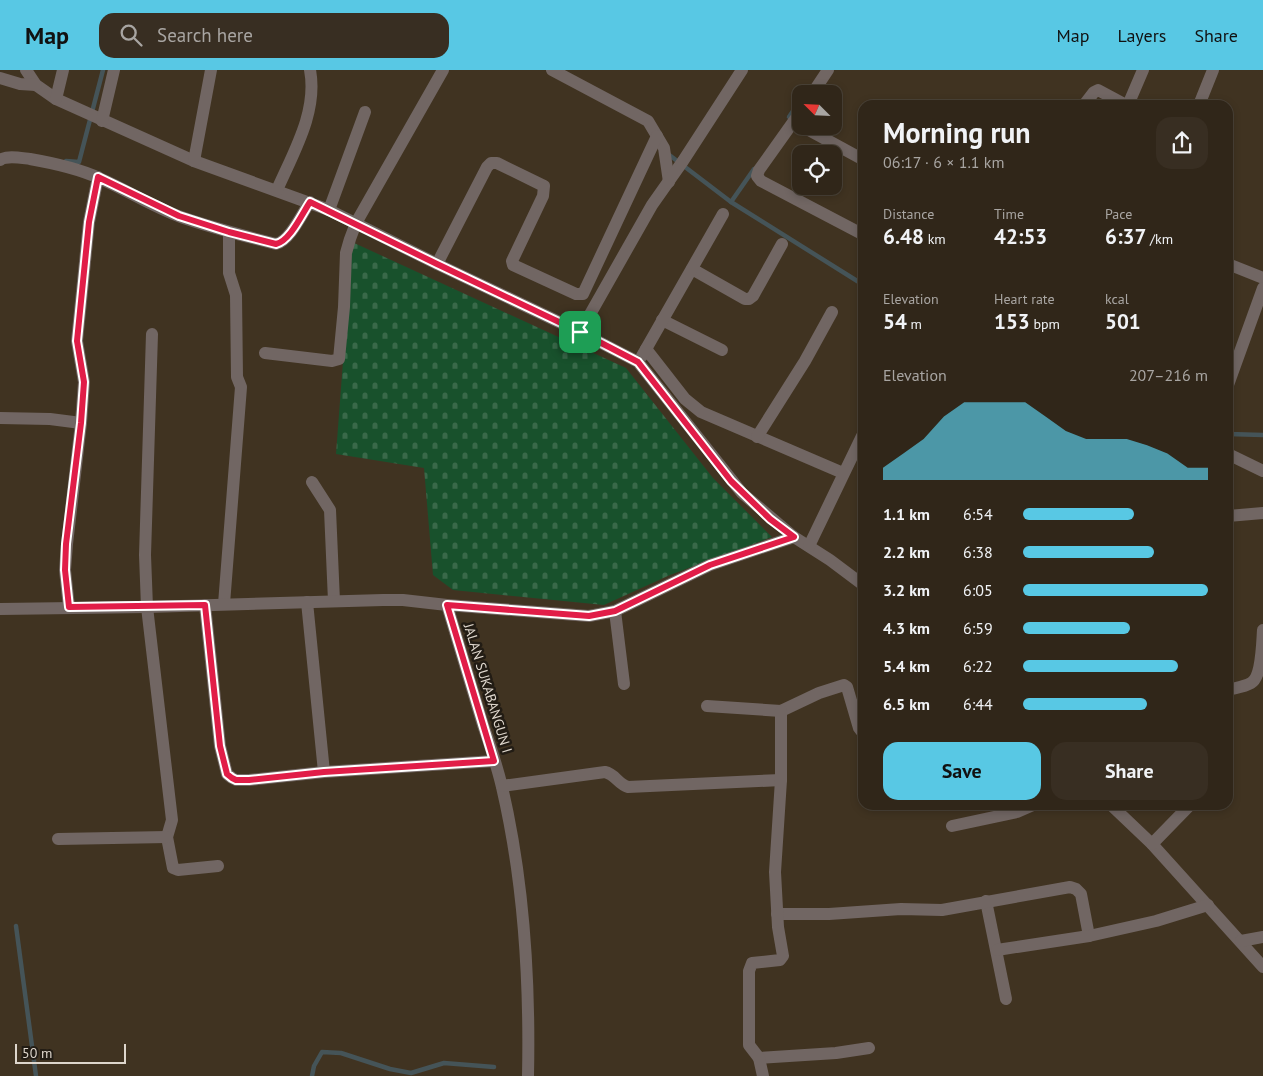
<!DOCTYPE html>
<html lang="en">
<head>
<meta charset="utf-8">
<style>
  body { margin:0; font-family:"PT Sans",sans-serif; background:#382e22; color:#f1f3f6; height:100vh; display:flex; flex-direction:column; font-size:19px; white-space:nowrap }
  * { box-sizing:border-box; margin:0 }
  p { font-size:16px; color:#a8a5a2 }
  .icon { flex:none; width:28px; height:28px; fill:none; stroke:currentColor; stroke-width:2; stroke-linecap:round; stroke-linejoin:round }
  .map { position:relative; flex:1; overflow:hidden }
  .sheet { position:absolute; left:858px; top:30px; width:375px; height:710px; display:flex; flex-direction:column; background:#302619; border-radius:15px; box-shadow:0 2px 8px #0003,0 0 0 1px #4b4338 }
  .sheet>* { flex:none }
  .needle { width:32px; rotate:294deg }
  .controls { position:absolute; left:792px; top:15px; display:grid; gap:10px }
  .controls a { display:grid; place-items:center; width:50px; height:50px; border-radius:10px; background:#302619; box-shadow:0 2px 8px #0003,0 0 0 1px #4b4338; font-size:25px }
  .scale { position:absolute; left:15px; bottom:12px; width:111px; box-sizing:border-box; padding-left:5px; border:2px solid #ded6cc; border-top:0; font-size:14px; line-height:18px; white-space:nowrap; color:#ded6cc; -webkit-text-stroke:4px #221c14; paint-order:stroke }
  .pin { position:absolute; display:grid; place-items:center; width:42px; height:42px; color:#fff; margin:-21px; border-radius:10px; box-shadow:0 2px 8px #0006 }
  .round { display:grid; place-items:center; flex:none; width:52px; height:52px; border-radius:15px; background:#382e22 }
  .overview { display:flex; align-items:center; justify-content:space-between; height:85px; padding:0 25px }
  h1 { font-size:28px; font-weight:700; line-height:38px }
  .stats { display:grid; grid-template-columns:repeat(3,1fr); gap:8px; height:85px; padding:5px 25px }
  .stats div { display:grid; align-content:center }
  .stats b { font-size:21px; font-weight:700 }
  .stats small { font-size:14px; font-weight:400 }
  .stats p { font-size:14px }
  .chart { height:140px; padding:10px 25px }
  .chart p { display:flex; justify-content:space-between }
  .chart svg { width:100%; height:90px; margin-top:5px; fill:#58c8e4; opacity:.7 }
  .action { display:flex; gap:10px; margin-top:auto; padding:10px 25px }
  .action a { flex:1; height:58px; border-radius:15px; background:#58c8e4; color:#111; font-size:20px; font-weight:700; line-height:58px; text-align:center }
  .action a+a { background:#382e22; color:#f1f3f6 }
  ul { padding:0 25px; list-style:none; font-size:16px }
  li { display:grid; grid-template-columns:80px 60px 1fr; align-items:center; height:38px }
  li i { height:12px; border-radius:6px; background:#58c8e4 }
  header { display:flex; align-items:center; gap:30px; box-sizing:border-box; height:70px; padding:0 25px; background:#58c8e4; color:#111 }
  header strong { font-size:24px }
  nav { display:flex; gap:28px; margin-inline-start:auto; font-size:18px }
  .search { width:350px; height:45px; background:#382e22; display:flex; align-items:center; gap:12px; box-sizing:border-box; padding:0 18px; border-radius:15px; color:#a8a5a2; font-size:19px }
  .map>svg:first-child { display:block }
</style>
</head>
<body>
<header>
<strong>Map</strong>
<div class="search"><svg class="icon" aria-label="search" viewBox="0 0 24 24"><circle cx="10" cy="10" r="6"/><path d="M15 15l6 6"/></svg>Search here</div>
<nav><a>Map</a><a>Layers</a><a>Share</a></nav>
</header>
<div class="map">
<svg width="1263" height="1006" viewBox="0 0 1263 1006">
  <defs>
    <pattern id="cemetery-stones" width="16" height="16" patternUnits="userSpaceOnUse" patternTransform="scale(1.25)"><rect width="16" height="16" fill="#18512c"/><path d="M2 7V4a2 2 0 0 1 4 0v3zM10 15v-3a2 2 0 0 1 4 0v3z" fill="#396949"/></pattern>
  </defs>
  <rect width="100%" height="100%" fill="#403321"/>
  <polygon fill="url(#cemetery-stones)" points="352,172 626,298 713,408 772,467 670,505 604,535 453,520 433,505 424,398 336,384"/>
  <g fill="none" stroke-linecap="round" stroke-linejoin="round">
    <g stroke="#455458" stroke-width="4.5">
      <polyline points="789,47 801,29"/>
      <polyline points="668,84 731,132 862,214"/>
      <polyline points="66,91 79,92 103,0"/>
      <polyline points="731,132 754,99"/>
      <polyline points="1228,364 1263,365"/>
      <polyline points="16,856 36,1006"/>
      <polyline points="312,1006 314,996 322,982 341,983 390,999 411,1003 444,993 494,997"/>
    </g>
    <g stroke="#716663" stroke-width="12">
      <polyline points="26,0 36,15 56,29 194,91 329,140 437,194 580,262 638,292 742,423 794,467 830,490 862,514"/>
      <polyline points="552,0 648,51 664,78 669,112"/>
      <polyline points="0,8 20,14 36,15"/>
      <polyline points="812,24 828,0"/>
      <polyline points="56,29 63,0"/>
      <polyline points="1084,35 1094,22 1098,20 1126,35"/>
      <polyline points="1128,35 1143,0"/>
      <polyline points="1199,35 1213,0"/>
      <polyline points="801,41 759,100 757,106 761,111 862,164"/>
      <polyline points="102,51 114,0"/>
      <polyline points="794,52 862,89"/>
      <path d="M0 90C7 85 21 88 30 89 53 93 77 98 99 108 127 120 153 137 181 147 213 158 244 166 276 174 290 171 302 143 310 132"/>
      <polyline points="194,91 211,0"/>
      <path d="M277 120C293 83 318 42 310 0"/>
      <polyline points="329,140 365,42"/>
      <polyline points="437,194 487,97 491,93 497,93 544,116 543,126 512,191 513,195 576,224 583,224 657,66"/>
      <polyline points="1228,194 1263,208"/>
      <polyline points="692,199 745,229 749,229 753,226 782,174"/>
      <polyline points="662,250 722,280"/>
      <polyline points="580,262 652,135 683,91 742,0"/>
      <polyline points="152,264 145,485 147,537 172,750 167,767 173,798 178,800 218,796"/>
      <polyline points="646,279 685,329 701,342 843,403"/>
      <polyline points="265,283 332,291 339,289 344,237 346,183 350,169 356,153 443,0"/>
      <polyline points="642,286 723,144"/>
      <polyline points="1228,315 1263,218"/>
      <polyline points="0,348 50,349 81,353"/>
      <polyline points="757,367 805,291 832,242"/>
      <polyline points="1228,384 1263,401"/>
      <polyline points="312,412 330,440 334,531"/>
      <polyline points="1228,446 1263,443"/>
      <polyline points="809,476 862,366"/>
      <polyline points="307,532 324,702"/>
      <polyline points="224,534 241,317 237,307 236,225 229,203 229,162"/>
      <polyline points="205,535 220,676 227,704 232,708 236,710 249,710 324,702 494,691"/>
      <polyline points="447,535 589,546 615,541 710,495 794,467"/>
      <polyline points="69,537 65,500 67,474 81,353 84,312 77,271 89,152 98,107"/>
      <path d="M0 539 147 537 383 530H403L447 535C459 575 471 615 483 655 490 675 497 696 502 717 524 811 530 909 528 1006"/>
      <polyline points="615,541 624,614"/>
      <path d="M1228 620C1235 618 1244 617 1251 613 1262 607 1262 573 1263 560"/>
      <polyline points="707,636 781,641 819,623 844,615 847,617 859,658 862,662"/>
      <path d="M502 716 605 702C615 704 618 714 628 717L781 710"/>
      <polyline points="1111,735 1152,774 1263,897"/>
      <polyline points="952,756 1017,742 1033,735"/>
      <polyline points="58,769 167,767"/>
      <polyline points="1152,774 1190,735"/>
      <polyline points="986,831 1006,929"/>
      <polyline points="777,844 829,844 901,839 942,840 1070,817 1076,819 1081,824 1089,866"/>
      <polyline points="1241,871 1263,867"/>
      <polyline points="997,880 1089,866 1156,851 1208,835"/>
      <polyline points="759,988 836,983 869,978"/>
      <polyline points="763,1006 759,988 749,975 749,901 752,893 780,890 783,886 778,857 775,802 781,710 781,641"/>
    </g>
  </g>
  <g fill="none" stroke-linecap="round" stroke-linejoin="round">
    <defs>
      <path id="route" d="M98 107 179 146 229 162 276 174C290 171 302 144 310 132L437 194 580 262 638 292 731 411 770 449 794 467 710 495 615 541 589 546 447 535 494 691 324 702 249 710H236L232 708 227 704 220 676 205 535 69 537 65 500 66 474 81 353 84 312 77 271 89 152Z"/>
    </defs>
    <use href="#route" stroke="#fff" stroke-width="10"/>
    <use href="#route" stroke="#e11d48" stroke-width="6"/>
  </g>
  <g text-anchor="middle" stroke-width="5" stroke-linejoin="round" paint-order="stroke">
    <g font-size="14" fill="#ded6cc" stroke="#221c14">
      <text transform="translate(488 618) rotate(73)" y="5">JALAN SUKABANGUN I</text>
    </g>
  </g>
</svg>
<div class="controls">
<a><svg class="needle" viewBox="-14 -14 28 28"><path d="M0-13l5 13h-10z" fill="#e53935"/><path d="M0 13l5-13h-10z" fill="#a8a5a2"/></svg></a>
<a><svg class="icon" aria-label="locate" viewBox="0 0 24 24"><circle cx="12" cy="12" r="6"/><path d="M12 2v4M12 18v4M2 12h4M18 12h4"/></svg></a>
</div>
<div class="scale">50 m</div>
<div class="pin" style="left:580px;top:262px;background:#1e9e55"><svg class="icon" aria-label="arrive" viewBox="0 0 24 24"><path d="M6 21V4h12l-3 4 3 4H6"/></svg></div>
<section class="sheet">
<div class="overview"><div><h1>Morning run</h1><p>06:17 · 6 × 1.1 km</p></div><a class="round"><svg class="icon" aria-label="share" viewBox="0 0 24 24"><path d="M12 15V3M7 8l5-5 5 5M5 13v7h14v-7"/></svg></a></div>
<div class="stats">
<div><p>Distance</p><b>6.48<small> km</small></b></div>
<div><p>Time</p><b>42:53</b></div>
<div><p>Pace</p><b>6:37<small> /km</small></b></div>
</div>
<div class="stats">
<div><p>Elevation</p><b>54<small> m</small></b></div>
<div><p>Heart rate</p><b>153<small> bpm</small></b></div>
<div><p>kcal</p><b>501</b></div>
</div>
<div class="chart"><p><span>Elevation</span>207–216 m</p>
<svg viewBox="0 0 160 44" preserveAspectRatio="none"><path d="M0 44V38L10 31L20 24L30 13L40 6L50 6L60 6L70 6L80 13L90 20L100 24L110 24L120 24L130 27L140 31L150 38L160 38V44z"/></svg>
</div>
<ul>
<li><b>1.1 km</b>6:54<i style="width:60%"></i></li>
<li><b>2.2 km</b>6:38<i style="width:71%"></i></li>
<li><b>3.2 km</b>6:05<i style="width:100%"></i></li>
<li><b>4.3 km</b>6:59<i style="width:58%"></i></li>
<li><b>5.4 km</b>6:22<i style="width:84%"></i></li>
<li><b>6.5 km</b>6:44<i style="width:67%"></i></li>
</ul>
<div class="action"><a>Save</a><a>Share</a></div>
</section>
</div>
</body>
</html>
